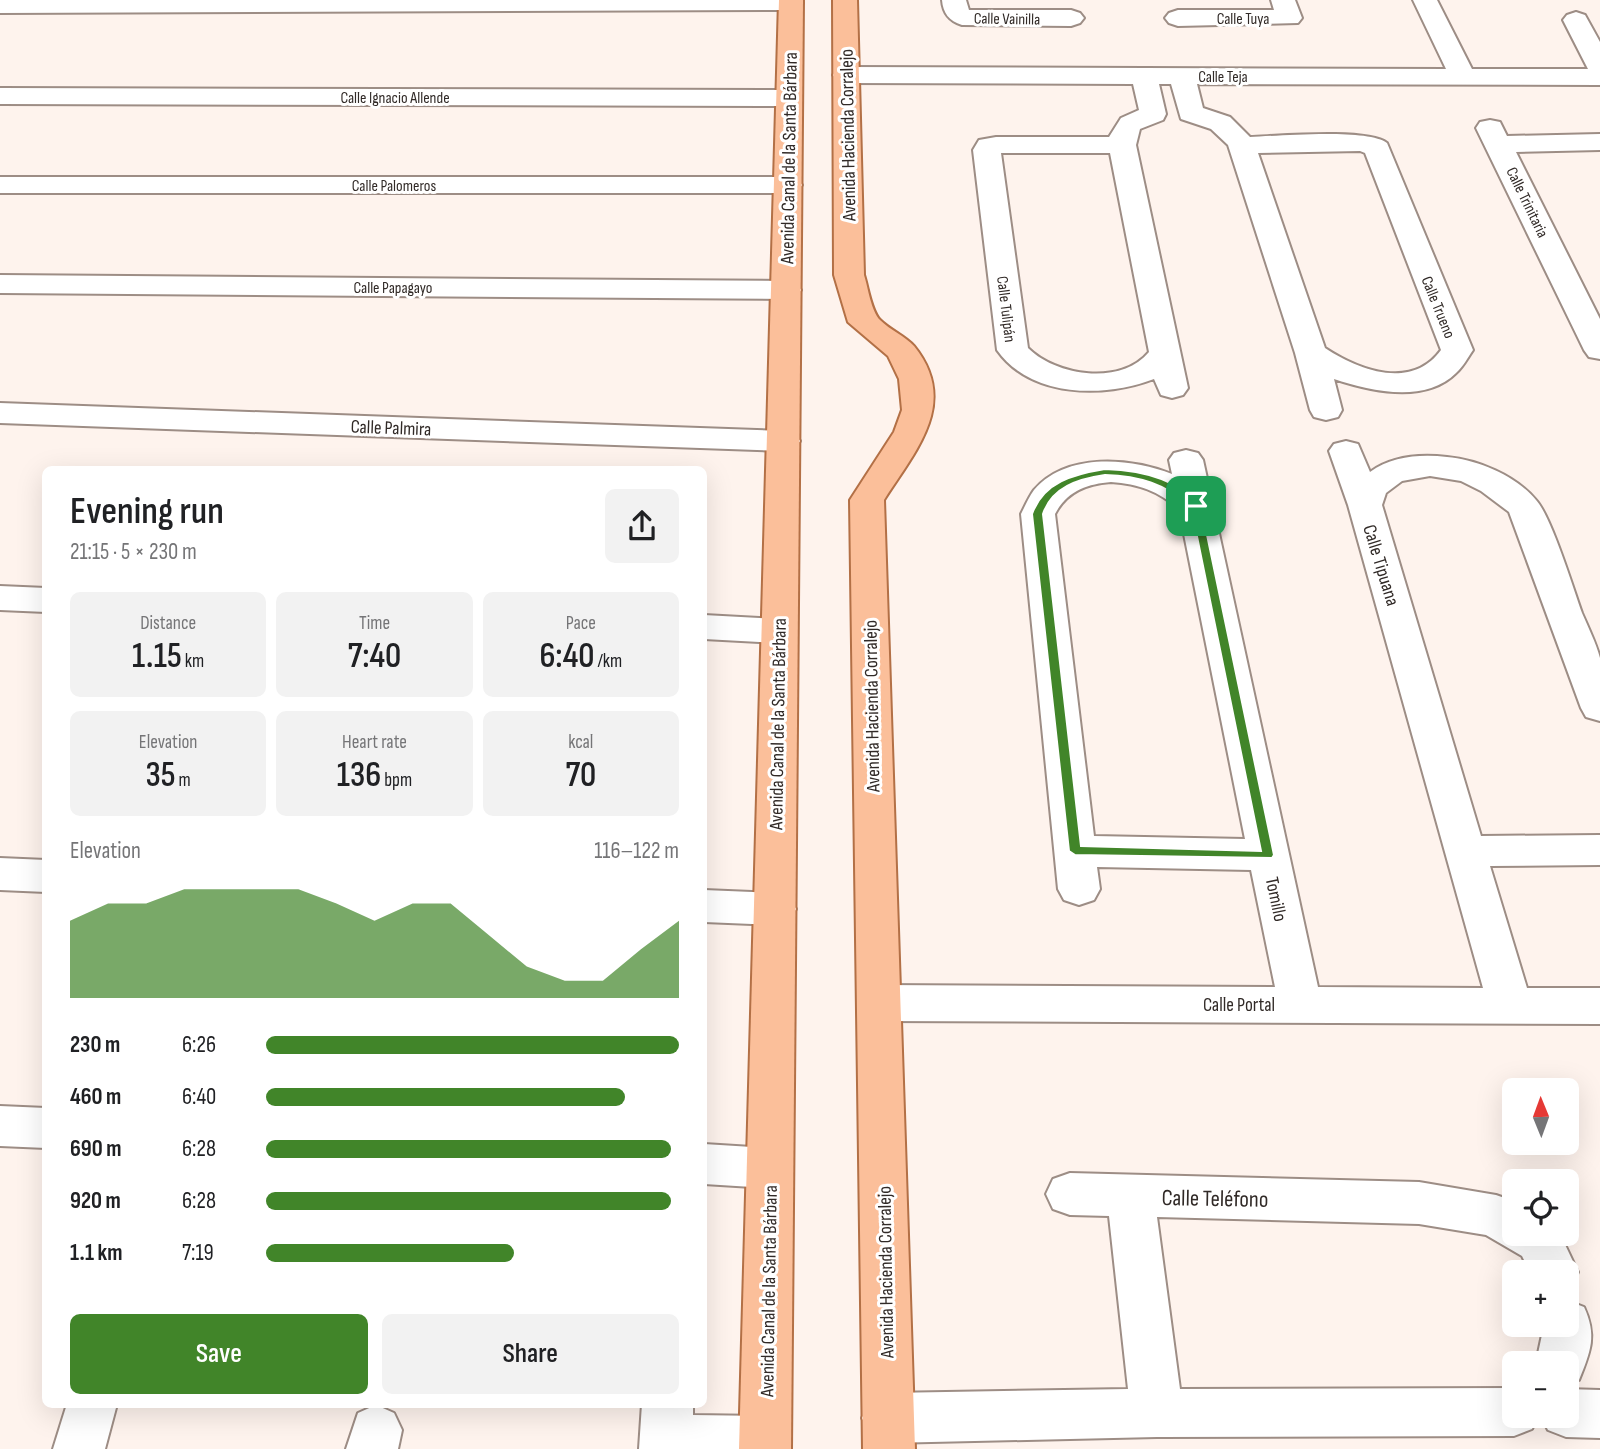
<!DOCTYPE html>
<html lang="en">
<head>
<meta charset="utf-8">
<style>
  body { margin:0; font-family:"Sofia Sans Condensed",sans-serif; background:#f2f2f2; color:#202124; height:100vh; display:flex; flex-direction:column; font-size:26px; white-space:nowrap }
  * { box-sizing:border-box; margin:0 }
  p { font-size:23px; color:#757577 }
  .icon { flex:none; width:38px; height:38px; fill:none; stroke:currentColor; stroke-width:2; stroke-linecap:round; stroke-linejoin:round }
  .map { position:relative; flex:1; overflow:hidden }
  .details { position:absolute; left:42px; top:466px; width:665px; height:942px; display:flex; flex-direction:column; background:#fff; border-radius:10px; box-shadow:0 7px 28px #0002 }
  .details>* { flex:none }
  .needle { width:46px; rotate:359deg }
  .buttons { position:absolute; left:1502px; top:1078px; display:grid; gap:14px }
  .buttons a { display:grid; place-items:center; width:77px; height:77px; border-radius:10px; background:#fff; box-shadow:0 7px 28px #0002; font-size:35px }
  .pin { position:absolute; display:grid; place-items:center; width:60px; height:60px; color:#fff; margin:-30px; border-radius:14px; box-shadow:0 4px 10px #0006 }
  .round { display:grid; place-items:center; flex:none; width:74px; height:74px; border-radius:10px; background:#f2f2f2 }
  .head { display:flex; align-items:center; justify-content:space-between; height:119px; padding:0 28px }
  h1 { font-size:38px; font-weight:600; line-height:52px }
  .stats { display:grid; grid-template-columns:repeat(3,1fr); gap:10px; height:119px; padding:7px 28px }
  .stats div { display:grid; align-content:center; border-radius:10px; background:#f2f2f2; text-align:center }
  .stats b { font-size:35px; font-weight:600 }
  .stats small { font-size:19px; font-weight:400 }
  .stats p { font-size:19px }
  .chart { height:196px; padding:14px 28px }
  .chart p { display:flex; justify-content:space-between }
  .chart svg { width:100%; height:126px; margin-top:7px; fill:#418529; opacity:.7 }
  .action { display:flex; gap:14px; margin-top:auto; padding:14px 28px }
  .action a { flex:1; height:80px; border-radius:10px; background:#418529; color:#fff; font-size:28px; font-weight:600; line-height:80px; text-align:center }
  .action a+a { background:#f2f2f2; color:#202124 }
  ul { padding:0 28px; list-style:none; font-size:23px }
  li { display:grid; grid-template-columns:112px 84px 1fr; align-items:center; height:52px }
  li i { height:18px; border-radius:9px; background:#418529 }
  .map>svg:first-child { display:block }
</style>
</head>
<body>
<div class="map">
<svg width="1600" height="1449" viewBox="0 0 1600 1449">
  <rect width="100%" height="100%" fill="#fef3ed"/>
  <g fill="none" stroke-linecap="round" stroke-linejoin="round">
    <defs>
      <g id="minor">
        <polygon points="0,0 801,0 803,3 800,8 791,10 0,13"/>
        <path d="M942 0H966L969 10H1071L1080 13 1084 18 1080 23 1071 26 962 25C949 21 943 13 942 0Z"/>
        <polygon points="1271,0 1295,0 1302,18 1298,23 1178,26 1169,23 1165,18 1169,13 1178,10 1274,10"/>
        <path d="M1413 0H1437L1472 69H1588L1563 20 1567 15 1576 12 1585 15 1600 42V85L1197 84 1203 108 1230 117 1250 137C1278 136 1368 128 1387 143L1473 350C1468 357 1463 367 1456 373 1425 404 1370 391 1334 379L1342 410 1338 417 1326 420 1314 417 1310 410 1295 353 1228 145 1211 129 1181 119 1171 84H1159L1166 114 1163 120 1140 129 1136 145 1188 388 1183 395 1172 398 1161 395 1154 379C1105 398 1031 398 997 350L973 150 979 140 996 137H1109L1121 118 1139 110 1133 84 846 83 837 81 833 75 837 69 846 67 1446 69ZM1360 151 1365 153 1441 350C1412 390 1360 371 1325 348L1258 153ZM1001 153H1110L1149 352C1121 386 1056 376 1028 348Z"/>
        <polygon points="0,88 789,90 798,92 802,98 798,104 789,106 0,104"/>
        <polygon points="1490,120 1500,122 1507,136 1600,134 1600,150 1516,152 1600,319 1600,359 1589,357 1584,350 1476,128 1480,122"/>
        <polygon points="0,177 788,177 798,179 802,185 798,191 788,193 0,193"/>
        <polygon points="0,275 786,281 797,284 801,290 797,296 786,299 0,293"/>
        <polygon points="0,403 783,431 795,434 800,441 795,448 783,451 0,423"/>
        <path d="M1346 441 1358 444 1370 472C1392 456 1421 454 1447 457 1478 460 1515 475 1536 500 1551 516 1573 588 1582 613 1588 627 1596 643 1600 658 1600 677 1600 701 1600 721L1586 717 1581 708 1509 512 1481 491 1461 481 1430 476 1402 481 1386 493 1382 505 1481 836 1600 835V865L1490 866 1527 988H1600V1024L879 1021 864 1015 857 1003 864 991 879 985 1275 987 1251 870 1097 867 1100 889 1094 900 1079 905 1064 900 1058 889 1021 514C1025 506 1029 497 1034 490 1067 452 1130 458 1172 474L1169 460 1174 453 1186 450 1198 453 1203 460 1318 987 1483 988 1348 505 1329 451 1334 444ZM1111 482C1139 484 1158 491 1179 509L1245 839 1094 836 1055 514C1067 491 1087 484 1111 482Z"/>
        <polygon points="0,586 46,588 46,612 0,610"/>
        <polygon points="704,615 778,619 791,622 796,631 791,640 778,643 704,639"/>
        <polygon points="0,858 46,860 46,892 0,890"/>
        <polygon points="704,890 775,893 790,898 796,909 790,920 775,925 704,922"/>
        <polygon points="0,1106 46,1108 46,1148 0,1146"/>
        <polygon points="704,1144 770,1148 787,1154 793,1168 787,1182 770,1188 704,1184"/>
        <polygon points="1070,1173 1419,1182 1496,1195 1513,1201 1514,1234 1560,1234 1578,1272 1571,1288 1566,1289 1566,1272 1530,1272 1522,1256 1486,1235 1419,1224 1157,1217 1180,1389 1514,1388 1514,1416 1538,1416 1532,1429 1514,1436 1157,1437 888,1443 870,1435 862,1418 870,1401 888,1393 1128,1389 1109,1216 1070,1215 1053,1209 1046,1194 1053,1179"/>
        <path d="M1566 1300 1584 1307C1597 1335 1591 1351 1579 1380L1566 1385V1363H1536L1543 1330 1542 1325H1566Z"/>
        <polygon points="1566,1389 1600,1390 1600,1438 1566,1437 1548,1430 1541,1416 1566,1416"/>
        <polygon points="67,1404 117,1404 105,1449 53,1449"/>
        <polygon points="642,1404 693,1404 693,1415 765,1416 783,1423 791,1441 788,1449 639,1449"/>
        <polygon points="376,1405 394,1413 402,1430 398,1449 346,1449 358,1413"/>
      </g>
      <g id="major">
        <polygon points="779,0 803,0 791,1449 739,1449"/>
        <path d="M833 0H857L864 275C868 287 871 311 880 320 890 330 905 336 914 346 960 403 915 451 884 500L915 1449H863L850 500 894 432 902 410 899 379 888 356 848 322 834 275Z"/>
      </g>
    </defs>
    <use href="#minor" stroke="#9d8d85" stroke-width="4"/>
    <use href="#major" stroke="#b37046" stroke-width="4"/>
    <use href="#minor" fill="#fff" fill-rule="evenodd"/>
    <use href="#major" fill="#fbbf9a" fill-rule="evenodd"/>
  </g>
  <path fill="#418529" stroke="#fff" stroke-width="2" fill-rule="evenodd" d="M1105 469C1140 470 1177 478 1201 506L1274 855 1272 858 1075 855 1069 851 1032 514C1043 482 1074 474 1105 469ZM1105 475C1139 476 1166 484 1191 507L1261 851 1081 846 1043 514C1052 487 1078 479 1105 475Z"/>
  <g text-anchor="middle" stroke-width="6" stroke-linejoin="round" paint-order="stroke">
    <g font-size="16" fill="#312a27" stroke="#fff">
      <text transform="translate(1007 18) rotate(1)" y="6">Calle Vainilla</text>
      <text x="1243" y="24">Calle Tuya</text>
      <text x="1223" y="82">Calle Teja</text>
      <text x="395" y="103">Calle Ignacio Allende</text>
      <text x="394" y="191">Calle Palomeros</text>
      <text transform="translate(1528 202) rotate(64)" y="6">Calle Trinitaria</text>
      <text x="393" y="293">Calle Papagayo</text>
      <text transform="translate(1439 307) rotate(68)" y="6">Calle Trueno</text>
      <text transform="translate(1007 309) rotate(83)" y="6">Calle Tulipán</text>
    </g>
    <g font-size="19" fill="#312a27" stroke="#fff">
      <text transform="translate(847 135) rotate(-91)" y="7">Avenida Hacienda Corralejo</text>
      <text transform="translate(788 158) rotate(-89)" y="7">Avenida Canal de la Santa Bárbara</text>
      <text transform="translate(391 427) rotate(2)" y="7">Calle Palmira</text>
      <text transform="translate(1382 565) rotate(73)" y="7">Calle Tipuana</text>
      <text transform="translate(871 706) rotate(-91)" y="7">Avenida Hacienda Corralejo</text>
      <text transform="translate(777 724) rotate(-89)" y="7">Avenida Canal de la Santa Bárbara</text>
      <text transform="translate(1277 899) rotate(78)" y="7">Tomillo</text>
      <text x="1239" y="1011">Calle Portal</text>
      <text transform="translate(885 1272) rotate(-91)" y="7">Avenida Hacienda Corralejo</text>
      <text transform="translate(768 1291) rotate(-89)" y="7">Avenida Canal de la Santa Bárbara</text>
    </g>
    <g font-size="23" fill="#312a27" stroke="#fff">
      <text transform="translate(1215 1198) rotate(1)" y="8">Calle Teléfono</text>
    </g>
  </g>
</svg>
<div class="buttons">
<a><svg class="needle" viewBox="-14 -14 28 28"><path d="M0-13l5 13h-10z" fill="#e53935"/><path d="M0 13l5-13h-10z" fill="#757577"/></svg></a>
<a><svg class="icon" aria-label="locate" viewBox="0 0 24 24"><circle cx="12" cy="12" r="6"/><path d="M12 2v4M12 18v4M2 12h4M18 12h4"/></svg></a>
<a>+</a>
<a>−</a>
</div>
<div class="pin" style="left:1196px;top:506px;background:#1e9e55"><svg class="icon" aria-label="arrive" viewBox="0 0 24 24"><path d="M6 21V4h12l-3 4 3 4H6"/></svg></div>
<section class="details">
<div class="head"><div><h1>Evening run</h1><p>21:15 · 5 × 230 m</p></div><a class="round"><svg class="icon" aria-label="share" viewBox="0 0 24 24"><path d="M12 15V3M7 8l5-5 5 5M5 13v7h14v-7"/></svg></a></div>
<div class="stats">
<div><p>Distance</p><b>1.15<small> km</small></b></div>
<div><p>Time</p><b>7:40</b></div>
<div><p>Pace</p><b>6:40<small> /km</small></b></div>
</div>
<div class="stats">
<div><p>Elevation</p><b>35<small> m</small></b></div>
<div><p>Heart rate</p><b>136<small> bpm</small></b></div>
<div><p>kcal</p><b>70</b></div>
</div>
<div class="chart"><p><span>Elevation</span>116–122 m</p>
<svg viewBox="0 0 160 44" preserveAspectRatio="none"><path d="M0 44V17L10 11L20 11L30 6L40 6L50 6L60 6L70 11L80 17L90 11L100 11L110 22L120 33L130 38L140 38L150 27L160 17V44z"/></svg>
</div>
<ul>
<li><b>230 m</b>6:26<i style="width:100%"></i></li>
<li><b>460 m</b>6:40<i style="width:87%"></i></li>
<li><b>690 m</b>6:28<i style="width:98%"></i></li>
<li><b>920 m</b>6:28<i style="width:98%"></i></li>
<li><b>1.1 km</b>7:19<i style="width:60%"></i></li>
</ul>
<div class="action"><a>Save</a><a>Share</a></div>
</section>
</div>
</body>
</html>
